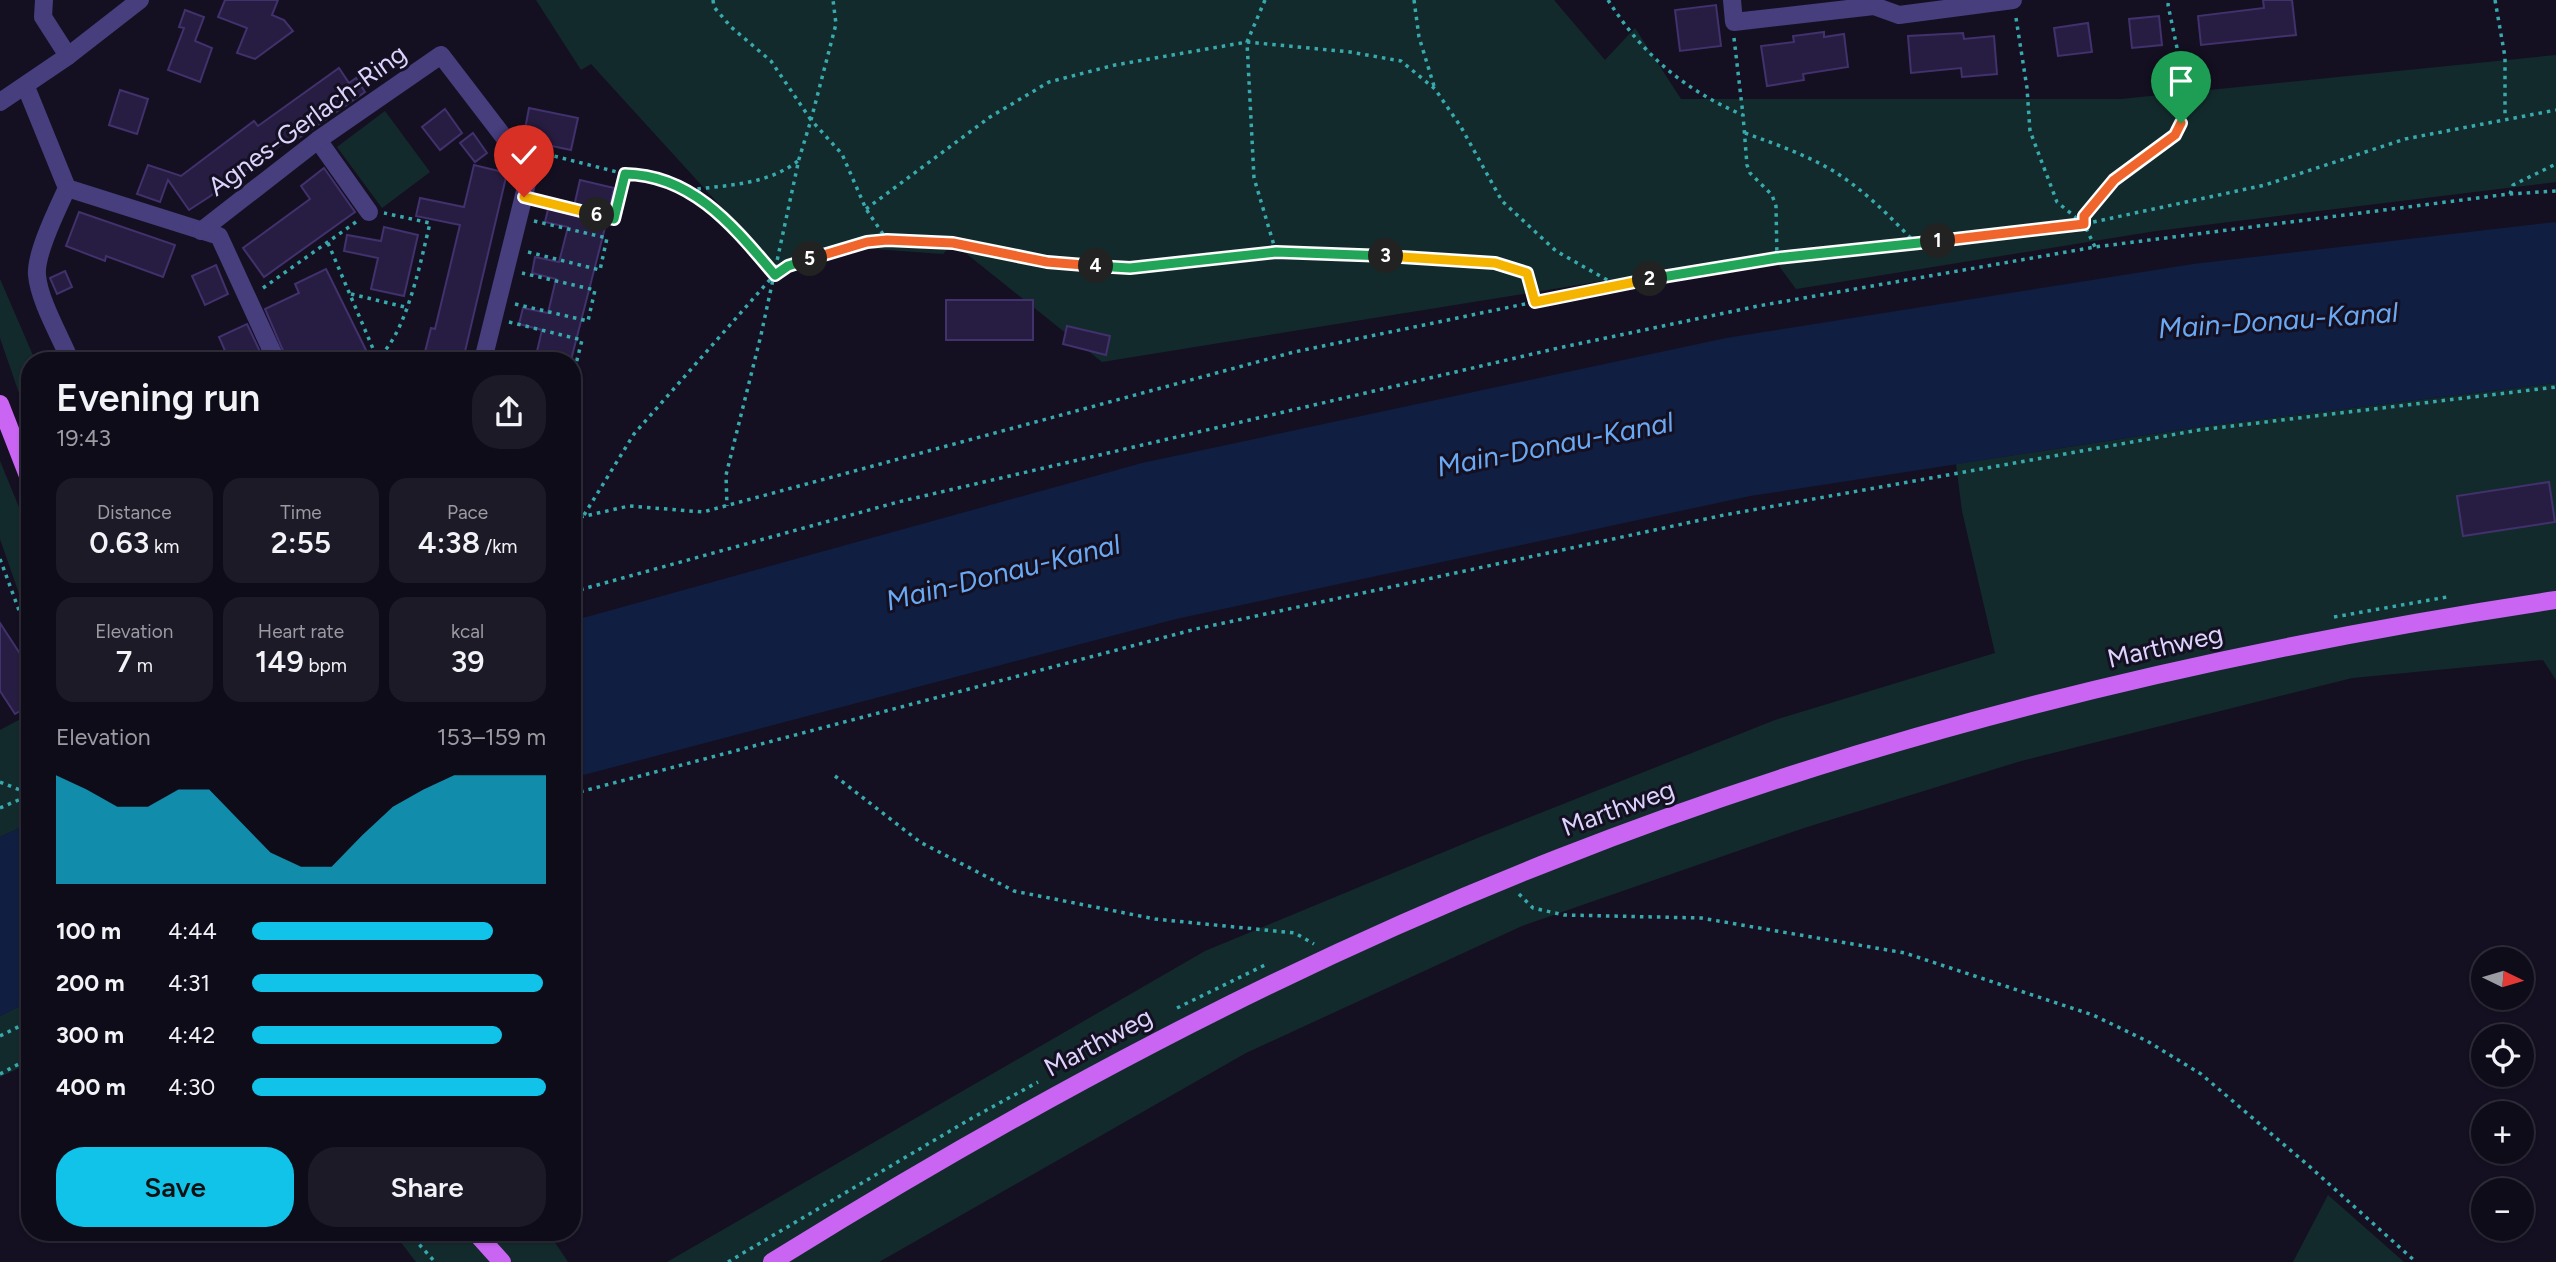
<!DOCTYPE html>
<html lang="en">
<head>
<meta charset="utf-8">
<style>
  body { margin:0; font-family:Figtree,sans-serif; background:#1d1a27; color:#f1f3f6; height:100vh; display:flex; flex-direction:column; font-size:26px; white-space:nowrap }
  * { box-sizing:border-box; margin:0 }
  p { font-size:23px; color:#9b9ba2 }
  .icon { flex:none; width:38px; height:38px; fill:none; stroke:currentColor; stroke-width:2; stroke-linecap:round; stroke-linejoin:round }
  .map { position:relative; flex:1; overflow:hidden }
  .side { position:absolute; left:21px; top:352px; width:560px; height:889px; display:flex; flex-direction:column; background:#0f0c1a; border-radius:28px; box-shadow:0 2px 5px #0004,0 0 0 2px #2f2c39 }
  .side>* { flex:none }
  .needle { width:46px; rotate:95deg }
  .tools { position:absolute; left:2471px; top:947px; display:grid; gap:14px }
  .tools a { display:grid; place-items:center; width:63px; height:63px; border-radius:50%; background:#0f0c1a; box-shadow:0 2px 5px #0004,0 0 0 2px #2f2c39; font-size:35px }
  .pin { position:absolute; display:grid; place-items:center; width:60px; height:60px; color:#fff; margin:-72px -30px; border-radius:50% 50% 50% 0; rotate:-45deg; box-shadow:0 0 7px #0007 }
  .pin .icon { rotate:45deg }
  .km { position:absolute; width:35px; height:35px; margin:-18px; border-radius:50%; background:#222; color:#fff; font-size:19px; line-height:35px; text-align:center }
  .round { display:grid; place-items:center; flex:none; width:74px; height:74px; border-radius:28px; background:#1d1a27 }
  .overview { display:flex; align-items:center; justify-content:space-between; height:119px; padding:0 35px }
  h1 { font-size:38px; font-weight:600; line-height:52px }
  .figures { display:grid; grid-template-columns:repeat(3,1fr); gap:10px; height:119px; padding:7px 35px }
  .figures div { display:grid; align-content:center; border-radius:18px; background:#1d1a27; text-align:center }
  .figures b { font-size:30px; font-weight:600 }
  .figures small { font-size:19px; font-weight:400 }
  .figures p { font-size:19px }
  .chart { height:196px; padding:14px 35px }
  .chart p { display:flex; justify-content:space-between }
  .chart svg { width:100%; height:126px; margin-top:7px; fill:#12c3e9; opacity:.7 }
  .action { display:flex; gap:14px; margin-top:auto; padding:14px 35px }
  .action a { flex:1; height:80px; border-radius:28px; background:#12c3e9; color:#111; font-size:28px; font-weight:600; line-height:80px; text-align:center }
  .action a+a { background:#1d1a27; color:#f1f3f6 }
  ul { padding:0 35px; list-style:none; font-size:23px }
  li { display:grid; grid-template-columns:112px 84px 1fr; align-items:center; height:52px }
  li i { height:18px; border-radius:9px; background:#12c3e9 }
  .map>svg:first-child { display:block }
</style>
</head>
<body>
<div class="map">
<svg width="2556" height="1262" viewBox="0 0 2556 1262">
  <rect width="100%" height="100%" fill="#141022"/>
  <g fill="#132a2c">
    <polygon points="536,0 1554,0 1605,60 1635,28 1681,99 2121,99 2556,55 2556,182 2156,231 1796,289 1770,254 1102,362 953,243 943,254 874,249 846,241 776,267 591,64 581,70"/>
    <polygon points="385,111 430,172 382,208 337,147"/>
    <polygon points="0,279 35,360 30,360 30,425 0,338"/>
    <polygon points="2556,383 2556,680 2543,660 2352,678 2021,761 1804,828 1522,926 1246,1053 879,1262 667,1262 1205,951 1480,837 1775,720 1995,653 1962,511 1956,464 2205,426"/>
    <polygon points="0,461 30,534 30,625 0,539"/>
    <polygon points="30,714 30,823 0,837 0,730"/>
    <polygon points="30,1001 30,1063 0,1077 0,1016"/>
    <polygon points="2328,1195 2404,1262 2293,1262"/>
    <polygon points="393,1232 548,1232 568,1262 416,1262"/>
  </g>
  <g fill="#101e41">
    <polygon points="2556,222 2556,383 2205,426 1750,496 1176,619 572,778 572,621 1142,463 1726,338 2193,264"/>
    <polygon points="30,823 30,1001 0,1016 0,837"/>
  </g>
  <g fill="#271d42" stroke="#41316c" stroke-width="2">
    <polygon points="225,0 278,0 272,15 284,20 293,31 255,59 237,53 247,28 218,17"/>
    <polygon points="2263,0 2292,0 2296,35 2201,45 2198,16 2264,8"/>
    <polygon points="1716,5 1721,46 1680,51 1675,10"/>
    <polygon points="185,10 204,17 195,41 212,48 200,82 168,70 184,28 179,27"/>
    <polygon points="2159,16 2162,45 2132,48 2129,19"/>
    <polygon points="2088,23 2092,52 2058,56 2054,28"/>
    <polygon points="1824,32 1824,37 1844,34 1848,67 1803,74 1804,80 1767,86 1761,46 1794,42 1793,36"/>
    <polygon points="1963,33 1964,39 1994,36 1997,74 1962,77 1961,68 1911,73 1908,36"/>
    <polygon points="339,68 349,83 356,78 365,92 289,145 286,141 209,197 189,210 168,180 160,202 137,194 148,165 181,176 254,121 258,126"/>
    <polygon points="120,90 148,99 137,134 109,125"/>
    <polygon points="529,108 578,118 571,150 523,140"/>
    <polygon points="445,109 462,133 440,150 422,127"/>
    <polygon points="473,133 487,153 475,162 460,143"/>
    <polygon points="474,165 507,173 463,360 423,360 431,328 435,329 460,225 416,216 420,198 464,207"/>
    <polygon points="324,168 355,212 264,277 243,248 310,199 301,186"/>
    <polygon points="580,180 614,188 608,216 571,360 535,360 542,330 519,324 523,308 548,313 556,279 532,273 535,257 559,262 568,227 545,222 549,205 573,211"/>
    <polygon points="79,212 175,245 163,277 106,256 105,261 66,246"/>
    <polygon points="384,227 418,235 404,296 371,289 378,258 344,251 347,235 381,241"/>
    <polygon points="216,265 228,294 205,305 192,276"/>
    <polygon points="326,269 366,350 345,360 287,360 265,309 299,293 295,284"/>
    <polygon points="65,271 72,287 57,294 50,278"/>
    <rect x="946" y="300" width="87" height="40"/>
    <polygon points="247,324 264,360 229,360 219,337"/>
    <polygon points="1067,326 1110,336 1106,355 1063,344"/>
    <polygon points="2549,482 2555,522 2463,536 2457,496"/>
    <polygon points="0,623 30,669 30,705 15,714 0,691"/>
  </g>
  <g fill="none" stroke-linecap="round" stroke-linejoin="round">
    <g stroke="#38a9ac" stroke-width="3.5" stroke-dasharray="3.5 5" stroke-linecap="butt">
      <polyline points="713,0 714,7 731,27 771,61 811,120 799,159 761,335 726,475 727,506"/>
      <polyline points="1265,0 1247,42 1254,178 1276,252"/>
      <polyline points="1414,0 1419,37 1434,86"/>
      <path d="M1608 0C1642 54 1684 90 1743 115L1747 165 1750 173 1772 195 1776 206 1777 258"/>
      <polyline points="2495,0 2505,57 2505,118"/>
      <polyline points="2016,18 2027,88 2030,131 2057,202 2084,224 2095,247"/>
      <polyline points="1734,38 1743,115"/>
      <path d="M1745 133C1775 144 1807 155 1835 172 1865 191 1892 218 1916 244"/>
      <polyline points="538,152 625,174 655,176 689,190 713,208 774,275"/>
      <path d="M689 190C727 185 767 185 798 161"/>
      <polyline points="2510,194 2513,185 2556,164"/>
      <polyline points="542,202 614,219 625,174"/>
      <polyline points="866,209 990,117 1049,82 1115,65 1247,42 1350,52 1401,61 1435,89 1461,127 1502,201 1556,251 1616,285"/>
      <polyline points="2084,223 2084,216 2114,180 2175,135 2189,105 2168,5 2169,0"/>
      <polyline points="887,240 953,243 1047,263 1130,268 1276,252 1495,263 1527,273 1535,302"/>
      <polyline points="328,243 377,358"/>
      <polyline points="528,252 600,270 607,238 534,221"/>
      <polyline points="263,288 356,222"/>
      <polyline points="351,294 409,308"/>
      <polyline points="515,304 588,321 595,290 522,273"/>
      <polyline points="509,322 582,340 574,372 572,372"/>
      <polyline points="384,352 388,360"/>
      <polyline points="503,355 525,360"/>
      <path d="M373 360C405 345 422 255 430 223L384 213"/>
      <path d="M584 515 634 434 774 275C801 256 854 243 887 240L866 209 842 154 811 120 836 24 833 0"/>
      <polyline points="572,519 629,506 703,512 1294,352 1616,285 1758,260 2084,224 2265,185 2405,139 2556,110"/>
      <polyline points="0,559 30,640"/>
      <polyline points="572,592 898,502 1554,349 1758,306 2095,247 2509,194 2556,191"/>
      <polyline points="2334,617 2447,597"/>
      <polyline points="835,776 920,842 1014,891 1155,919 1295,933 1314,944"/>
      <polyline points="0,782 30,794"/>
      <polyline points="572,794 1196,629 1724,515 2199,430 2556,387"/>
      <polyline points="0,808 30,795"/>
      <polyline points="1519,894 1533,908 1564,915 1701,918 1905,953 2093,1015 2147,1041 2201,1074 2309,1166 2416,1262"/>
      <polyline points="1177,1008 1265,965"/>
      <polyline points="0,1036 30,1021"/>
      <polyline points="0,1074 30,1058"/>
      <polyline points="408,1232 435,1262"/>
      <polyline points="728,1262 972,1118 1038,1082"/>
    </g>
    <g stroke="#463e7d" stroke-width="18">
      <polyline points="44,0 43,17 68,56"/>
      <polyline points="1732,0 1734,22 1874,6 1899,15 2013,0"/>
      <path d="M26 87 67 188C58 208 35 254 37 275 39 300 60 336 70 360"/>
      <polyline points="0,102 68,56 140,0"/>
      <polyline points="318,140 369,212"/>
      <polyline points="67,188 219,236 276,360"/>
      <polyline points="201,231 318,140 441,55 530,171 483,360"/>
    </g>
    <g stroke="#c964f3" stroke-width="18">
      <polyline points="0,404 30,481"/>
      <polyline points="475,1232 502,1262"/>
      <path d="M772 1262C1023 1106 1283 966 1559 858 1880 731 2216 651 2556 600"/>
    </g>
  </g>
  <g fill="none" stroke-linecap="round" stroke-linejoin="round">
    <defs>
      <polyline id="split-1" points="1938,241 2084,224 2084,216 2114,180 2175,135 2181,123"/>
      <polyline id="split-2" points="1650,279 1777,258 1938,241"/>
      <polyline id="split-3" points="1386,256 1495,263 1527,273 1535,302 1650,279"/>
      <polyline id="split-4" points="1096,266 1130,268 1276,252 1386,256"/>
      <polyline id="split-5" points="810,259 867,242 887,240 953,243 1047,262 1096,266"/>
      <path id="split-6" d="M597 215 614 219 625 174C693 175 734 227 775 275L788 266 810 259"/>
      <polyline id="split-7" points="524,197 597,215"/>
    </defs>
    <use href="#split-1" stroke="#fff" stroke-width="14"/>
    <use href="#split-2" stroke="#fff" stroke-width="14"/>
    <use href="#split-3" stroke="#fff" stroke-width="14"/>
    <use href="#split-4" stroke="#fff" stroke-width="14"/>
    <use href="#split-5" stroke="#fff" stroke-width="14"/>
    <use href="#split-6" stroke="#fff" stroke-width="14"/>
    <use href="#split-7" stroke="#fff" stroke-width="14"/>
    <use href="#split-1" stroke="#f0652b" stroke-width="9"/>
    <use href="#split-2" stroke="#22a559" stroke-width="9"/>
    <use href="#split-3" stroke="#f5b400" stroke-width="9"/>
    <use href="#split-4" stroke="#22a559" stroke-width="9"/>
    <use href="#split-5" stroke="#f0652b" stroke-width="9"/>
    <use href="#split-6" stroke="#22a559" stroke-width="9"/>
    <use href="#split-7" stroke="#f5b400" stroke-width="9"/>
  </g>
  <g text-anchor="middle" stroke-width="6" stroke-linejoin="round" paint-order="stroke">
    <g font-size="26" fill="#dcd4fc" stroke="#141022">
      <text transform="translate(307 120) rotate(-36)" y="9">Agnes-Gerlach-Ring</text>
      <text transform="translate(2165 646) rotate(-13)" y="9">Marthweg</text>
      <text transform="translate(1618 808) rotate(-20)" y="9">Marthweg</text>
      <text transform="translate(1098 1042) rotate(-28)" y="9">Marthweg</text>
    </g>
    <g font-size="28" font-style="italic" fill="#6aa9f3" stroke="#141022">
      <text transform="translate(2278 320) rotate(-4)" y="10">Main-Donau-Kanal</text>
      <text transform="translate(1555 444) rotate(-11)" y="10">Main-Donau-Kanal</text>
      <text transform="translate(1003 572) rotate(-14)" y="10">Main-Donau-Kanal</text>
    </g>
  </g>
</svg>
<div class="tools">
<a><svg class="needle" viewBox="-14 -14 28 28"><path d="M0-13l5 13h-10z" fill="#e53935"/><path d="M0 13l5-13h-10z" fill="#9b9ba2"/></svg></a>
<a><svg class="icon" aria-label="locate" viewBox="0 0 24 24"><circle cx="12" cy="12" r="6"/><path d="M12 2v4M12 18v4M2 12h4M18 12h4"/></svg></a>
<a>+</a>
<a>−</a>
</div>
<div class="pin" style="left:2181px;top:123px;background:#1e9e55"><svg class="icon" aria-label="arrive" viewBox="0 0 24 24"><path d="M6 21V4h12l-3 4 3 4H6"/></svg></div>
<div class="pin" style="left:524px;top:197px;background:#d93025"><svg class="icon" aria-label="check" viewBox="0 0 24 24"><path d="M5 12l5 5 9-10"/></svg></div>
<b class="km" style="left:1938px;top:241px">1</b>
<b class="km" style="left:1650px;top:279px">2</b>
<b class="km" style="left:1386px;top:256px">3</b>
<b class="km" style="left:1096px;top:266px">4</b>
<b class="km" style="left:810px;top:259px">5</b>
<b class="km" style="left:597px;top:215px">6</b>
<section class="side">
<div class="overview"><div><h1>Evening run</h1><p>19:43</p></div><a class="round"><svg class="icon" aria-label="share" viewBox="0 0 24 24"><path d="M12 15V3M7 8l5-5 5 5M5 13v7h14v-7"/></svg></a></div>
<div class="figures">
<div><p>Distance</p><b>0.63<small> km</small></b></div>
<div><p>Time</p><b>2:55</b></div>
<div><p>Pace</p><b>4:38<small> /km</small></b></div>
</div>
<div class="figures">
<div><p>Elevation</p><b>7<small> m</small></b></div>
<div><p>Heart rate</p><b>149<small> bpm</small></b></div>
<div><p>kcal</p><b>39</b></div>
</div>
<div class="chart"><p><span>Elevation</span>153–159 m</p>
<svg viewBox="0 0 160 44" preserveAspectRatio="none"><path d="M0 44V6L10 11L20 17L30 17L40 11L50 11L60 22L70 33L80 38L90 38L100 27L110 17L120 11L130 6L140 6L150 6L160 6V44z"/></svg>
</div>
<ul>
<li><b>100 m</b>4:44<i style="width:82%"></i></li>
<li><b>200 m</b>4:31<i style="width:99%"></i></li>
<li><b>300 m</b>4:42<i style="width:85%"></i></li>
<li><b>400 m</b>4:30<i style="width:100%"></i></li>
</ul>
<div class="action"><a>Save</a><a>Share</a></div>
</section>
</div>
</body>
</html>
